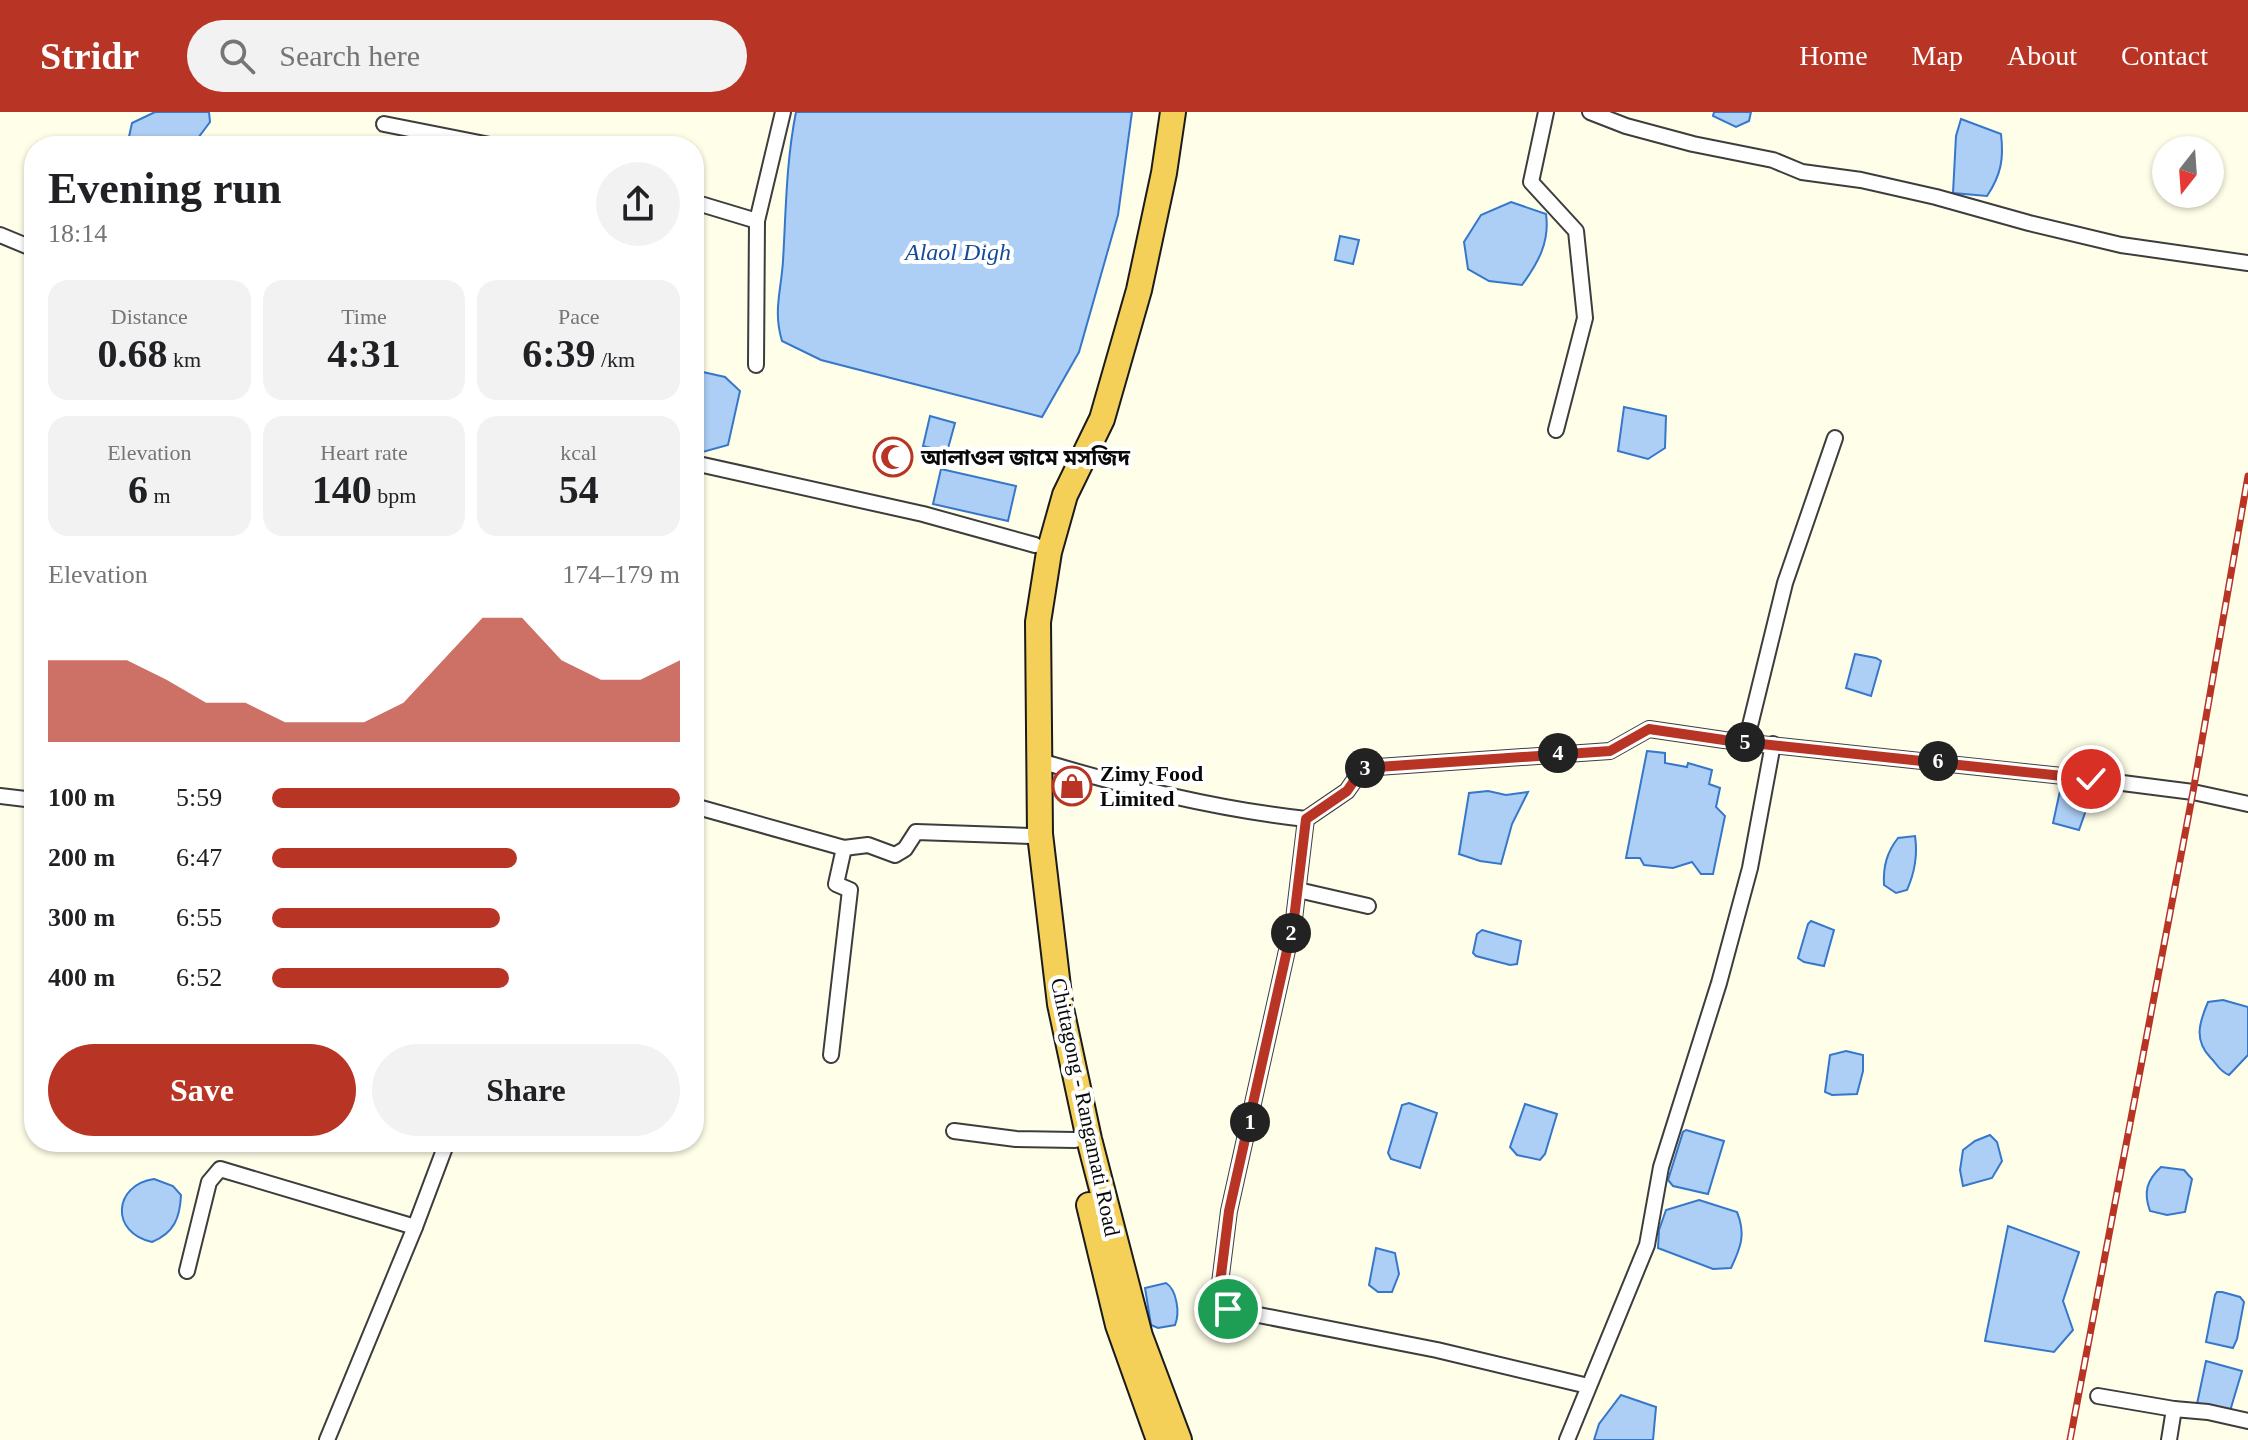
<!DOCTYPE html>
<html lang="en">
<head>
<meta charset="utf-8">
<style>
  body { margin:0; font-family:"Times New Roman","Noto Sans Bengali",serif; background:#f2f2f2; color:#202124; height:100vh; display:flex; flex-direction:column; font-size:30px; white-space:nowrap }
  * { box-sizing:border-box; margin:0 }
  p { font-size:26px; color:#757577 }
  .icon { flex:none; width:44px; height:44px; fill:none; stroke:currentColor; stroke-width:2; stroke-linecap:round; stroke-linejoin:round }
  .map { position:relative; flex:1; overflow:hidden }
  .sheet { position:absolute; left:24px; top:24px; width:680px; height:1016px; display:flex; flex-direction:column; background:#fff; border-radius:32px; box-shadow:0 2px 6px #0004 }
  .sheet>* { flex:none }
  .needle { width:52px; rotate:197deg }
  .buttons { position:absolute; left:2152px; top:24px; display:grid; gap:16px }
  .buttons a { display:grid; place-items:center; width:72px; height:72px; border-radius:50%; background:#fff; box-shadow:0 2px 6px #0004; font-size:40px }
  .pin { position:absolute; display:grid; place-items:center; width:68px; height:68px; color:#fff; margin:-34px; border:4px solid #fff; border-radius:50%; box-shadow:0 2px 8px #0007 }
  .km { position:absolute; width:40px; height:40px; margin:-20px; border-radius:50%; background:#222; color:#fff; font-size:22px; line-height:40px; text-align:center }
  .round { display:grid; place-items:center; flex:none; width:84px; height:84px; border-radius:42px; background:#f2f2f2 }
  .overview { display:flex; align-items:center; justify-content:space-between; height:136px; padding:0 24px }
  h1 { font-size:44px; font-weight:700; line-height:60px }
  .stats { display:grid; grid-template-columns:repeat(3,1fr); gap:12px; height:136px; padding:8px 24px }
  .stats div { display:grid; align-content:center; border-radius:20px; background:#f2f2f2; text-align:center }
  .stats b { font-size:40px; font-weight:700 }
  .stats small { font-size:22px; font-weight:400 }
  .stats p { font-size:22px }
  .chart { height:224px; padding:16px 24px }
  .chart p { display:flex; justify-content:space-between }
  .chart svg { width:100%; height:144px; margin-top:8px; fill:#b83525; opacity:.7 }
  .button { display:flex; gap:16px; margin-top:auto; padding:16px 24px }
  .button a { flex:1; height:92px; border-radius:48px; background:#b83525; color:#fff; font-size:32px; font-weight:700; line-height:92px; text-align:center }
  .button a+a { background:#f2f2f2; color:#202124 }
  ul { padding:0 24px; list-style:none; font-size:26px }
  li { display:grid; grid-template-columns:128px 96px 1fr; align-items:center; height:60px }
  li i { height:20px; border-radius:10px; background:#b83525 }
  header { display:flex; align-items:center; gap:48px; box-sizing:border-box; height:112px; padding:0 40px; background:#b83525; color:#fff }
  header strong { font-size:38px }
  nav { display:flex; gap:44px; margin-inline-start:auto; font-size:28px }
  .search { width:560px; height:72px; background:#f2f2f2; display:flex; align-items:center; gap:20px; box-sizing:border-box; padding:0 28px; border-radius:44px; color:#757577; font-size:30px }
  .map>svg:first-child { display:block }
</style>
</head>
<body>
<header>
<strong>Stridr</strong>
<div class="search"><svg class="icon" aria-label="search" viewBox="0 0 24 24"><circle cx="10" cy="10" r="6"/><path d="M15 15l6 6"/></svg>Search here</div>
<nav><a>Home</a><a>Map</a><a>About</a><a>Contact</a></nav>
</header>
<div class="map">
<svg width="2248" height="1328" viewBox="0 0 2248 1328">
  <rect width="100%" height="100%" fill="#fffee8"/>
  <g fill="#adcff5" stroke="#3577cb" stroke-width="2">
    <polygon points="155,0 209,0 210,10 192,34 127,34 132,11"/>
    <path d="M796 0H1132L1118 103 1079 240 1042 305 821 248 782 229C773 199 781 180 783 149 786 99 786 50 796 0Z"/>
    <polygon points="1714,0 1751,0 1749,9 1736,15 1713,4"/>
    <path d="M1961 7 2001 22C2004 47 2001 63 1987 84L1953 81 1956 24Z"/>
    <path d="M1511 90 1546 102C1550 130 1538 151 1522 173L1489 169 1468 157 1464 130 1481 103Z"/>
    <polygon points="1340,124 1359,128 1353,152 1335,148"/>
    <polygon points="694,258 725,265 740,279 728,333 699,341 694,338"/>
    <polygon points="1624,295 1666,304 1665,336 1648,347 1618,339"/>
    <polygon points="930,304 955,311 947,340 923,334"/>
    <polygon points="941,357 1016,374 1008,409 933,392"/>
    <polygon points="1855,542 1876,546 1881,549 1871,584 1846,576"/>
    <polygon points="1647,639 1665,641 1665,651 1687,655 1688,651 1712,658 1709,672 1720,676 1716,695 1725,704 1713,762 1701,762 1692,750 1673,756 1644,753 1640,746 1626,746"/>
    <polygon points="2064,673 2078,675 2092,681 2079,718 2053,711 2060,679"/>
    <polygon points="1488,679 1506,683 1528,680 1512,712 1501,752 1480,749 1459,742 1469,681"/>
    <path d="M1915 724C1918 744 1915 760 1907 778L1896 781 1884 773C1883 754 1887 740 1898 726Z"/>
    <polygon points="1811,809 1834,818 1824,854 1804,850 1798,846 1808,812"/>
    <polygon points="1482,818 1521,829 1517,852 1510,853 1476,844 1473,841 1477,822"/>
    <path d="M2223 888 2248 895V943L2229 963C2219 959 2218 953 2210 945 2194 928 2199 911 2208 890Z"/>
    <polygon points="1846,939 1863,943 1863,959 1857,982 1832,983 1825,980 1830,943"/>
    <polygon points="1409,991 1437,1001 1420,1056 1391,1047 1388,1041 1402,993"/>
    <polygon points="1525,992 1557,1002 1545,1042 1540,1048 1517,1043 1510,1035"/>
    <polygon points="1686,1018 1724,1029 1708,1082 1673,1074 1668,1068 1683,1020"/>
    <polygon points="1990,1023 1997,1030 2002,1049 1992,1066 1963,1074 1960,1058 1963,1038 1975,1029"/>
    <path d="M2161 1055 2184 1058 2192 1067 2185 1100 2167 1103 2150 1099C2143 1080 2147 1068 2161 1055Z"/>
    <path d="M154 1067 173 1074 181 1083C180 1106 174 1121 152 1130 110 1121 113 1073 154 1067Z"/>
    <path d="M1699 1088 1737 1100C1746 1122 1741 1135 1731 1156L1713 1157 1658 1136 1659 1118 1666 1098Z"/>
    <polygon points="2008,1114 2079,1140 2063,1189 2073,1218 2054,1240 1985,1229"/>
    <polygon points="1376,1136 1395,1141 1399,1162 1392,1180 1378,1180 1369,1173"/>
    <path d="M1166 1171C1177 1178 1180 1201 1175 1213L1158 1216 1151 1213 1145 1176Z"/>
    <polygon points="2222,1180 2240,1185 2244,1190 2237,1227 2233,1236 2206,1230 2215,1183 2217,1180"/>
    <polygon points="2206,1249 2242,1259 2230,1299 2197,1292"/>
    <polygon points="1621,1283 1656,1295 1653,1328 1594,1328 1599,1312"/>
  </g>
  <g fill="none" stroke-linecap="round" stroke-linejoin="round">
    <defs>
      <g id="minor">
        <polyline points="1546,0 1531,70 1576,119 1585,206 1556,318"/>
        <polyline points="1590,0 1626,14 1693,32 1773,48 1802,60 1861,68 1936,85 2029,111 2121,133 2248,151"/>
        <polyline points="384,12 495,34"/>
        <polyline points="694,90 757,109"/>
        <polyline points="0,123 34,137"/>
        <polyline points="756,253 757,109 783,0"/>
        <polyline points="694,351 923,402 1035,433"/>
        <polyline points="1746,630 1785,471 1835,326"/>
        <path d="M1040 649C1128 675 1215 697 1306 707L1347 679 1363 656 1610 639 1649 617 1724 628 2091 667 2193 680 2248 692"/>
        <polyline points="0,684 34,688"/>
        <polyline points="694,694 844,736 868,733 895,743 905,737 916,720 1031,724"/>
        <polyline points="1306,707 1294,807 1229,1099 1218,1187 1228,1197 1437,1238 1588,1274"/>
        <polyline points="1298,778 1368,794"/>
        <polyline points="831,943 850,778 836,772 844,736"/>
        <polyline points="954,1019 1016,1027 1075,1028"/>
        <polyline points="187,1159 209,1070 220,1057 415,1115"/>
        <polyline points="2098,1284 2174,1297"/>
        <polyline points="327,1328 415,1115 447,1030"/>
        <polyline points="1567,1328 1647,1133 1661,1055 1719,871 1750,756 1773,632"/>
        <polyline points="2169,1328 2174,1297 2208,1300 2248,1309"/>
      </g>
      <g id="trunk">
        <polyline points="1173,0 1164,61 1139,178 1102,307 1065,383 1049,440 1038,510 1040,722 1060,892 1089,1027 1140,1224 1179,1328"/>
        <polyline points="1089,1093 1118,1213 1159,1328"/>
      </g>
    </defs>
    <use href="#minor" stroke="#3d3d3d" stroke-width="18"/>
    <use href="#trunk" stroke="#1b1b1b" stroke-width="28"/>
    <use href="#minor" stroke="#fff" stroke-width="14"/>
    <use href="#trunk" stroke="#f5d058" stroke-width="24"/>
    <defs>
      <polyline id="rail" points="2070,1328 2193,680 2248,364"/>
    </defs>
    <use href="#rail" stroke="#b83525" stroke-width="7"/>
    <use href="#rail" stroke="#fff" stroke-width="4" stroke-dasharray="12" stroke-linecap="butt"/>
  </g>
  <g fill="none" stroke-linecap="round" stroke-linejoin="round">
    <defs>
      <polyline id="route" points="1228,1197 1218,1187 1229,1099 1294,807 1306,707 1347,679 1363,656 1610,639 1649,617 1724,628 2091,667"/>
    </defs>
    <use href="#route" stroke="#fff" stroke-width="16"/>
    <use href="#route" stroke="#b83525" stroke-width="10"/>
  </g>
  <defs>
    <symbol id="mosque-ring" viewBox="-11 -11 22 22"><circle r="9.5" fill="#fff" stroke="#b83525" stroke-width="1.5"/><path d="M3.5-4.9A6 6 0 1 0 3.5 4.9A5 5 0 1 1 3.5-4.9Z" fill="#b83525"/></symbol>
    <symbol id="shop-ring" viewBox="-11 -11 22 22"><circle r="9.5" fill="#fff" stroke="#b83525" stroke-width="1.5"/><path d="M-5-2.5h2.3a2.7 3.5 0 0 1 5.4 0H5L5.5 6h-11ZM-1.5-2.5h3a1.5 2.3 0 0 0-3 0Z" fill="#b83525"/></symbol>
  </defs>
  <g fill-rule="evenodd">
    <use href="#mosque-ring" x="871" y="323" width="44" height="44"/>
    <use href="#shop-ring" x="1050" y="652" width="44" height="44"/>
  </g>
  <g text-anchor="middle" stroke-width="8" stroke-linejoin="round" paint-order="stroke">
    <g font-size="22" font-weight="bold" fill="#0a0a0a" stroke="#fff" text-anchor="start">
      <text x="921" y="353">আলাওল জামে মসজিদ</text>
      <text x="1100" y="669">Zimy Food<tspan x="1100" dy="25">Limited</tspan></text>
    </g>
    <g font-size="22" fill="#0a0a0a" stroke="#fff">
      <text transform="translate(1086 995) rotate(78)" y="8">Chittagong - Rangamati Road</text>
    </g>
    <g font-size="24" font-style="italic" fill="#164b99" stroke="#fff">
      <text x="958" y="148">Alaol Digh</text>
    </g>
  </g>
</svg>
<div class="buttons">
<a><svg class="needle" viewBox="-14 -14 28 28"><path d="M0-13l5 13h-10z" fill="#e53935"/><path d="M0 13l5-13h-10z" fill="#757577"/></svg></a>
</div>
<div class="pin" style="left:1228px;top:1197px;background:#1e9e55"><svg class="icon" aria-label="arrive" viewBox="0 0 24 24"><path d="M6 21V4h12l-3 4 3 4H6"/></svg></div>
<div class="pin" style="left:2091px;top:667px;background:#d93025"><svg class="icon" aria-label="check" viewBox="0 0 24 24"><path d="M5 12l5 5 9-10"/></svg></div>
<b class="km" style="left:1250px;top:1010px">1</b>
<b class="km" style="left:1291px;top:821px">2</b>
<b class="km" style="left:1365px;top:656px">3</b>
<b class="km" style="left:1558px;top:641px">4</b>
<b class="km" style="left:1745px;top:630px">5</b>
<b class="km" style="left:1938px;top:649px">6</b>
<section class="sheet">
<div class="overview"><div><h1>Evening run</h1><p>18:14</p></div><a class="round"><svg class="icon" aria-label="share" viewBox="0 0 24 24"><path d="M12 15V3M7 8l5-5 5 5M5 13v7h14v-7"/></svg></a></div>
<div class="stats">
<div><p>Distance</p><b>0.68<small> km</small></b></div>
<div><p>Time</p><b>4:31</b></div>
<div><p>Pace</p><b>6:39<small> /km</small></b></div>
</div>
<div class="stats">
<div><p>Elevation</p><b>6<small> m</small></b></div>
<div><p>Heart rate</p><b>140<small> bpm</small></b></div>
<div><p>kcal</p><b>54</b></div>
</div>
<div class="chart"><p><span>Elevation</span>174–179 m</p>
<svg viewBox="0 0 160 44" preserveAspectRatio="none"><path d="M0 44V19L10 19L20 19L30 25L40 32L50 32L60 38L70 38L80 38L90 32L100 19L110 6L120 6L130 19L140 25L150 25L160 19V44z"/></svg>
</div>
<ul>
<li><b>100 m</b>5:59<i style="width:100%"></i></li>
<li><b>200 m</b>6:47<i style="width:60%"></i></li>
<li><b>300 m</b>6:55<i style="width:56%"></i></li>
<li><b>400 m</b>6:52<i style="width:58%"></i></li>
</ul>
<div class="button"><a>Save</a><a>Share</a></div>
</section>
</div>
</body>
</html>
